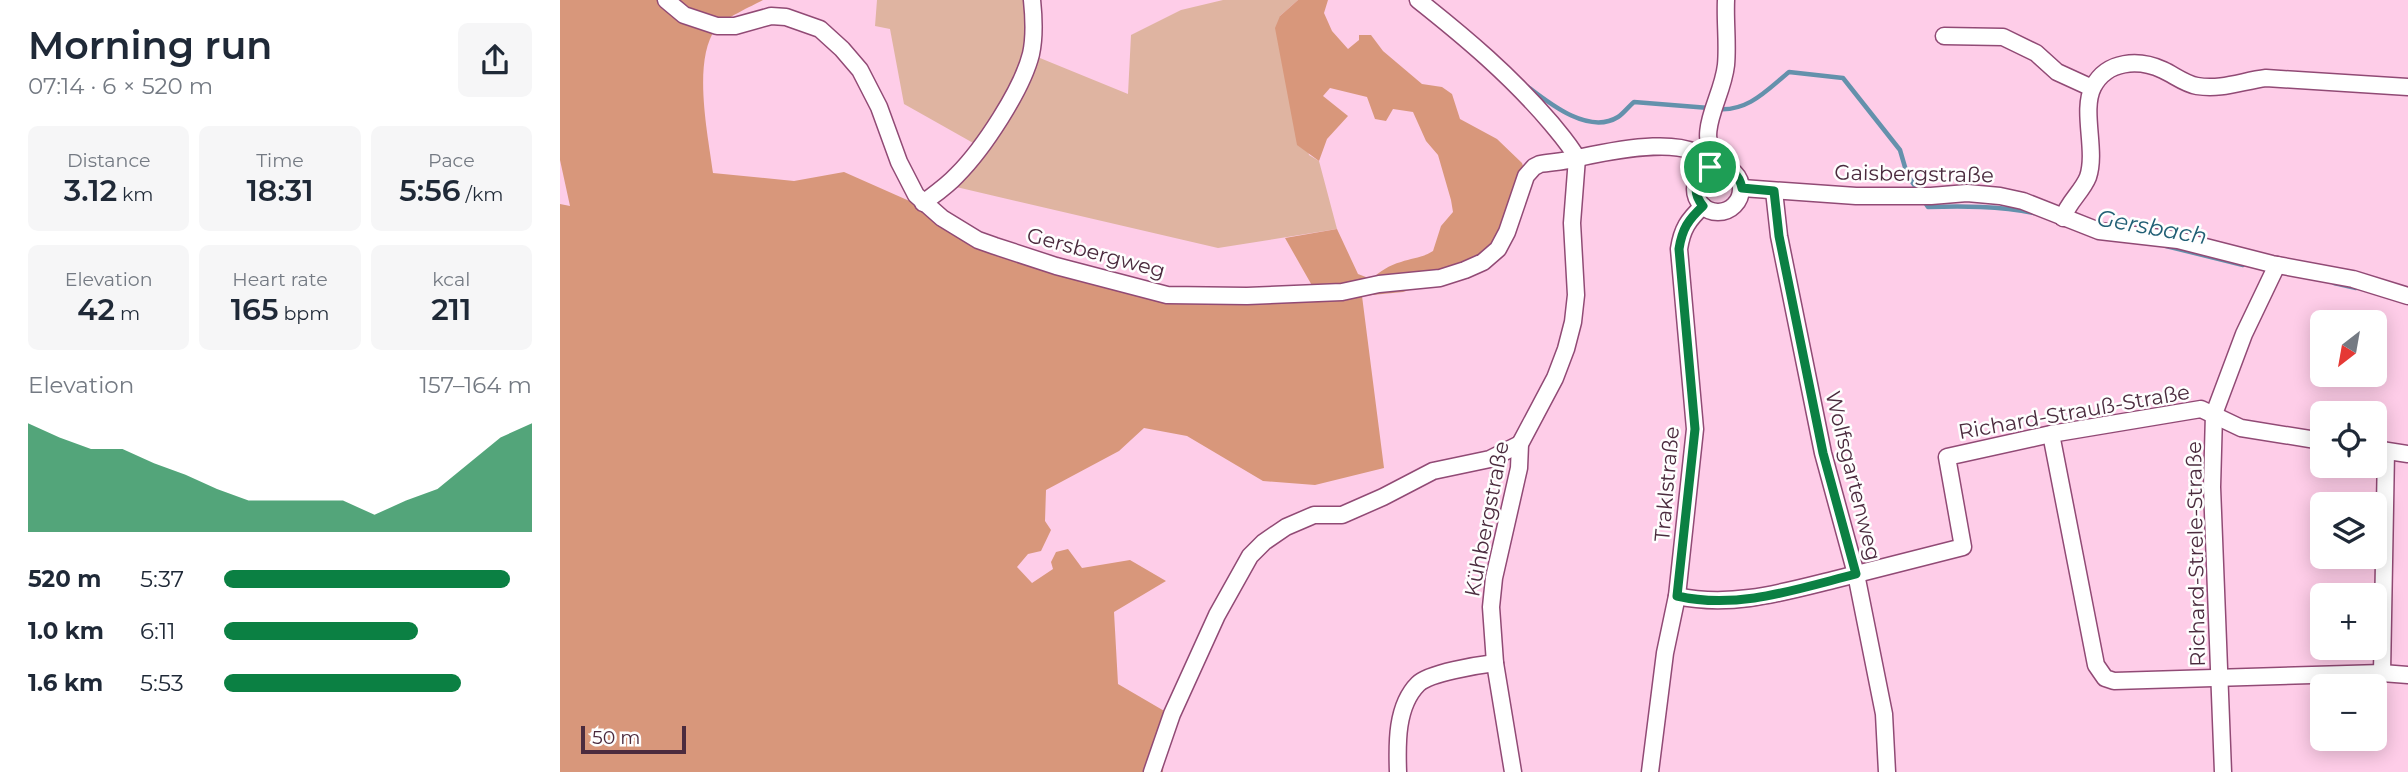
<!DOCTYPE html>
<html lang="en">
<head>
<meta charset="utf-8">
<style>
  body { margin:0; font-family:Montserrat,sans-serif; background:#f6f6f7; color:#1f2937; height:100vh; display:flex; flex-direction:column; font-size:26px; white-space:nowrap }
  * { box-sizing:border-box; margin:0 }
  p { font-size:23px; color:#747a83 }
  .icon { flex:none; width:38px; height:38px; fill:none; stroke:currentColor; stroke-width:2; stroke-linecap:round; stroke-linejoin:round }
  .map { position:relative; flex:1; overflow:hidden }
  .side { display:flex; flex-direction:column; background:#fff; width:560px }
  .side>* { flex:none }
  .needle { width:46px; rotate:211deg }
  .tools { position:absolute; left:1750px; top:310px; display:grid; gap:14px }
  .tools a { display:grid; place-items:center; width:77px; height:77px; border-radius:10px; background:#fff; box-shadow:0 4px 18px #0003; font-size:35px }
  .scale { position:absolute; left:21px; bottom:18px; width:105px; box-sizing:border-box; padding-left:7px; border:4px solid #4b2b3e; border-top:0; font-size:19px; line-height:24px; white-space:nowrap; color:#4b2b3e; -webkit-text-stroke:5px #fefefe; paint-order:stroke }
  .pin { position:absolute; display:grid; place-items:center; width:60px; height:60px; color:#fff; margin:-30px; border:4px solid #fff; border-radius:50%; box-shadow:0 2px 7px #0007 }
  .round { display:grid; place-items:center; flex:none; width:74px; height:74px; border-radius:10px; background:#f6f6f7 }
  .head { display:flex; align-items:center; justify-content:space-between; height:119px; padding:0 28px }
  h1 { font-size:38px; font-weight:600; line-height:52px }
  .stats { display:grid; grid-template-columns:repeat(3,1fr); gap:10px; height:119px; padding:7px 28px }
  .stats div { display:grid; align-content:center; border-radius:10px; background:#f6f6f7; text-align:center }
  .stats b { font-size:30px; font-weight:600 }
  .stats small { font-size:19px; font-weight:400 }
  .stats p { font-size:19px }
  .chart { height:196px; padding:14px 28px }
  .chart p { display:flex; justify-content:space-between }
  .chart svg { width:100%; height:126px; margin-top:7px; fill:#0b8043; opacity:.7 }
  ul { padding:0 28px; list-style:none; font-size:23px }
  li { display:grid; grid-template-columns:112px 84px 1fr; align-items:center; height:52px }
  li i { height:18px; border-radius:9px; background:#0b8043 }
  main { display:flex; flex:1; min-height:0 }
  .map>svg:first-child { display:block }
</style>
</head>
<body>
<main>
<section class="side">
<div class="head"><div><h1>Morning run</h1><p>07:14 · 6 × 520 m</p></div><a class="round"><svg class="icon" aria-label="share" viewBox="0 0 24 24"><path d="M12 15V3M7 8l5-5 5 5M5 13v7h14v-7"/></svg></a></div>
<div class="stats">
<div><p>Distance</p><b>3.12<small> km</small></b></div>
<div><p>Time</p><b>18:31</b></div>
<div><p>Pace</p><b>5:56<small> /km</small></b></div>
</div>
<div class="stats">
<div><p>Elevation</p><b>42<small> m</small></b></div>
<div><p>Heart rate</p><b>165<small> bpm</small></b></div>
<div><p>kcal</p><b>211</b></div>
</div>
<div class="chart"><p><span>Elevation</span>157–164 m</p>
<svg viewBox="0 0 160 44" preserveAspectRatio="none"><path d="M0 44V6L10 11L20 15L30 15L40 20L50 24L60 29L70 33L80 33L90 33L100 33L110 38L120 33L130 29L140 20L150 11L160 6V44z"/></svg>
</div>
<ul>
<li><b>520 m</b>5:37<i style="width:93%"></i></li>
<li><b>1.0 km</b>6:11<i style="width:63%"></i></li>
<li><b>1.6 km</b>5:53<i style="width:77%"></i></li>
</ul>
</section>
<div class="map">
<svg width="1848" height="772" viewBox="0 0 1848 772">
  <rect width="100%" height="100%" fill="#fecde8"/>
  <polygon fill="#dfb4a1" points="317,0 467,0 475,56 568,94 571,35 621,10 663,0 738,0 720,16 749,155 759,161 777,229 658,248 392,186 415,144 344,104 330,29 315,26"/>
  <path fill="#d8977b" d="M0 0H203C192 6 163 19 156 28 132 61 148 134 153 173L234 181 284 172 354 203 391 228 592 299 754 289 725 238 777 229 798 274 811 279C820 272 829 265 841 262 852 258 862 258 873 251L881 226 893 212 891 200 878 155 866 141 853 112 833 109 826 121 815 119 807 97 770 88 763 96 788 116 767 139 759 161 737 145 715 28 720 16 738 0H768L764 13 772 31 788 49 799 40V35H811L823 51 862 84 882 87 892 94 900 119 937 139 962 163 970 187 925 266 843 292 802 296 824 468 755 485 703 481 627 436 584 428 559 451 486 490 485 521 491 530 481 551 468 554 457 567 472 583 493 569 491 562 496 552 508 549 522 568 570 560 606 581 554 612 558 684 606 712 603 772H0V204L10 206 0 160Z"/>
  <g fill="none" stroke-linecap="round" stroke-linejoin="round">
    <g stroke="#6491ac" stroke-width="4.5">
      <path d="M968 87C990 104 1029 135 1058 117 1063 114 1068 107 1074 102L1149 108"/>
      <path d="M1157 109C1188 112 1207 90 1229 72L1283 78 1340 150 1347 174 1358 191"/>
      <path d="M1364 201 1368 207C1404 206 1438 206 1474 213"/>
      <polyline points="1606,246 1683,265"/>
      <polyline points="1774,283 1796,288"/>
    </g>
    <defs>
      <g id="minor">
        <path d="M106 0 124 15 157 26H175L211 16 226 17 260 29 282 49 300 70 319 107 339 162 356 195 382 218 418 240 435 246 496 266 607 295 687 296 782 292 819 284 880 278 905 270 923 262 938 249 947 232 966 176 974 167 980 164C991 162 1002 162 1013 159 1042 153 1136 130 1150 167"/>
        <path d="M858 0C906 38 951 76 991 123 1000 134 1010 145 1017 158"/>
        <polyline points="1384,36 1443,37 1476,53 1497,72 1532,88"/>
        <path d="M1156 163C1135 129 1162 101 1166 65 1168 44 1165 22 1166 0"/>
        <circle cx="1158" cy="189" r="23"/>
        <polyline points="1182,188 1296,196 1371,196 1407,193 1440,196 1463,201 1539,231 1618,240 1712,264 1793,279 1848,296"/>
        <polyline points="1214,191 1219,236 1263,453 1296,574 1324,714 1327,772"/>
        <path d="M363 203C375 194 387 186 397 175 423 149 462 90 471 54 475 36 474 19 472 0"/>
        <path d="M1503 218C1508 202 1522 192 1528 177 1537 150 1521 111 1533 87 1547 60 1579 59 1603 70 1614 75 1625 84 1637 86 1662 90 1682 81 1706 78L1848 87"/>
        <polyline points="1491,434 1536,665 1545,678 1554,681 1822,673 1848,675"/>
        <polyline points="1815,449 1848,454"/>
        <path d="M1117 596C1172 608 1224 592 1277 579 1319 568 1361 558 1403 547L1387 457 1491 434 1641 409 1681 428 1762 441"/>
        <polyline points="1822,673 1826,451"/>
        <polyline points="592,772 612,714 657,615 690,556 704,542 726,527 754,515 782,515 823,497 873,471 930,459 960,444"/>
        <path d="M838 772C837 744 836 706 858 684 869 673 918 665 935 663"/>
        <polyline points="953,772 935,663 931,607 934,578 959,468 960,444 995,378 1006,349 1013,322 1016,295 1012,223 1017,158"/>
        <path d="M1090 772 1105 653 1117 596 1135 429 1119 249C1122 229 1128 220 1143 206"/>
        <polyline points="1663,772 1652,487 1654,414 1684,334 1717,265"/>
      </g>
    </defs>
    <use href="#minor" stroke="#914a75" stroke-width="19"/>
    <use href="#minor" stroke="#fff" stroke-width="16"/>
  </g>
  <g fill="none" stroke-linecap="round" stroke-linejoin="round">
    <defs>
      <path id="route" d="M1157 166C1171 167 1179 174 1182 188L1214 191 1219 236 1263 453 1296 574C1237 589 1178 610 1117 596L1135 429 1119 249C1122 229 1128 220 1143 206 1130 190 1136 169 1157 166Z"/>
    </defs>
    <use href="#route" stroke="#fff" stroke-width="14"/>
    <use href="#route" stroke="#0b8043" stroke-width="9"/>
  </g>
  <g text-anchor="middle" stroke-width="5" stroke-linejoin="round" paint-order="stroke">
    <g font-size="21" fill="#4b2b3e" stroke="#fefefe">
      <text transform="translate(1354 174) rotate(1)" y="7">Gaisbergstraße</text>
      <text transform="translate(536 253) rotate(15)" y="7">Gersbergweg</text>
      <text transform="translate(1514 412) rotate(-10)" y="7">Richard-Strauß-Straße</text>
      <text transform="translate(1293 476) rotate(76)" y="7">Wolfsgartenweg</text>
      <text transform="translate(1107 484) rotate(-85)" y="7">Traklstraße</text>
      <text transform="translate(927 519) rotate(-79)" y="7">Kühbergstraße</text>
      <text transform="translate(1636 554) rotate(-91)" y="7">Richard-Strele-Straße</text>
    </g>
    <g font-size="23" font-style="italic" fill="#215f75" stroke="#fefefe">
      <text transform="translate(1592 227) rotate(10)" y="8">Gersbach</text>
    </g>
  </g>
</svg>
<div class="tools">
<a><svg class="needle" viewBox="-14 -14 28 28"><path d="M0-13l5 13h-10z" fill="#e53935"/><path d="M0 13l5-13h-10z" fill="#747a83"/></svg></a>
<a><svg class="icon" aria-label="locate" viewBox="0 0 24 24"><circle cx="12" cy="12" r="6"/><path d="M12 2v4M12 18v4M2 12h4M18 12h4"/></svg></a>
<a><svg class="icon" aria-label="layers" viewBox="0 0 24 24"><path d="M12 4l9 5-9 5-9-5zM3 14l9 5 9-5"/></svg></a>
<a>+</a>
<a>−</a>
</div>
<div class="scale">50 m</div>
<div class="pin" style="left:1150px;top:167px;background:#1e9e55"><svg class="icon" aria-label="arrive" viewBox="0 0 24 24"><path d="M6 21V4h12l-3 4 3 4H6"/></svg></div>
</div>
</main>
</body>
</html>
